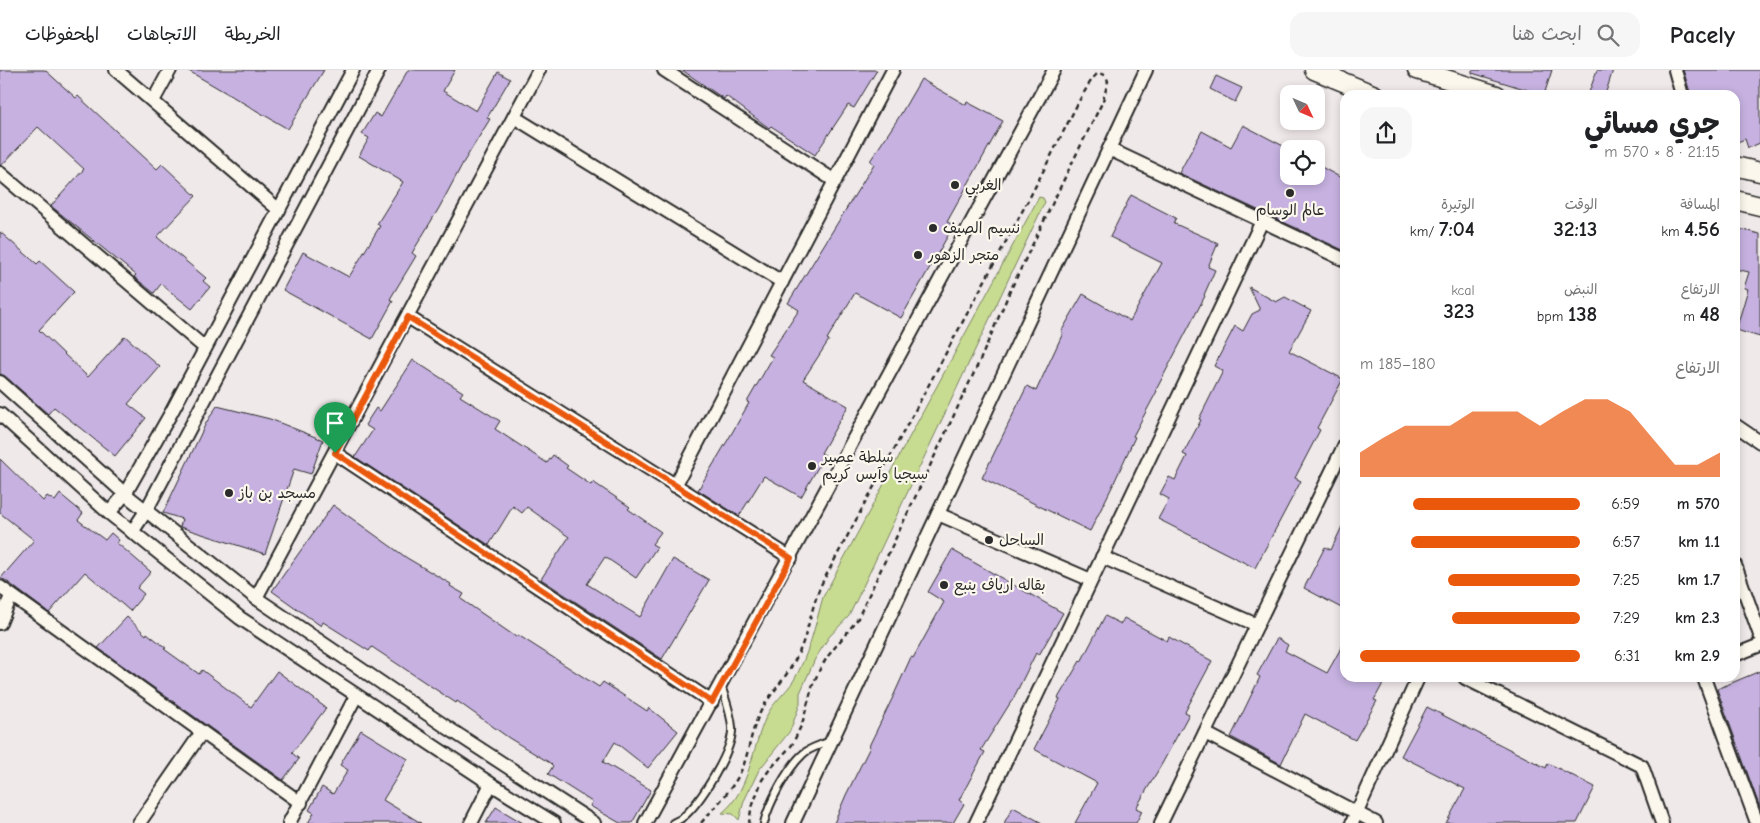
<!DOCTYPE html>
<html lang="ar">
<head>
<meta charset="utf-8">
<style>
  body { margin:0; font-family:"Comic Neue","Playpen Sans Arabic",sans-serif; background:#f6f6f6; color:#202124; direction:rtl; height:100vh; display:flex; flex-direction:column; font-size:19px; white-space:nowrap }
  * { box-sizing:border-box; margin:0 }
  p { font-size:16px; color:#757577 }
  .icon { flex:none; width:28px; height:28px; fill:none; stroke:currentColor; stroke-width:2; stroke-linecap:round; stroke-linejoin:round }
  .map { position:relative; flex:1; overflow:hidden; direction:ltr }
  .sheet { position:absolute; left:1340px; top:20px; width:400px; height:592px; display:flex; flex-direction:column; background:#fff; border-radius:15px; box-shadow:0 2px 8px #0003; direction:rtl }
  .sheet>* { flex:none }
  .needle { width:32px; rotate:134deg }
  .buttons { position:absolute; left:1280px; top:15px; display:grid; gap:10px }
  .buttons a { display:grid; place-items:center; width:45px; height:45px; border-radius:10px; background:#fff; box-shadow:0 2px 8px #0003; font-size:25px }
  .pin { position:absolute; display:grid; place-items:center; width:42px; height:42px; color:#fff; margin:-51px -21px; border-radius:50% 50% 50% 0; rotate:-45deg; box-shadow:0 0 5px #0007 }
  .pin .icon { rotate:45deg }
  .round { display:grid; place-items:center; flex:none; width:52px; height:52px; border-radius:15px; background:#f6f6f6 }
  .head { display:flex; align-items:center; justify-content:space-between; height:85px; padding:0 20px }
  h1 { font-size:28px; font-weight:700; line-height:38px }
  .metrics { display:grid; grid-template-columns:repeat(3,1fr); gap:8px; height:85px; padding:5px 20px }
  .metrics div { display:grid; align-content:center }
  .metrics b { font-size:21px; font-weight:700 }
  .metrics small { font-size:14px; font-weight:400 }
  .metrics p { font-size:14px }
  .chart { height:140px; padding:10px 20px }
  .chart p { display:flex; justify-content:space-between }
  .chart svg { width:100%; height:90px; margin-top:5px; fill:#ea580c; opacity:.7 }
  ul { padding:0 20px; list-style:none; font-size:16px }
  li { display:grid; grid-template-columns:80px 60px 1fr; align-items:center; height:38px }
  li i { height:12px; border-radius:6px; background:#ea580c }
  header { display:flex; align-items:center; gap:30px; box-sizing:border-box; height:70px; padding:0 25px; background:#fff; border-bottom:1px solid #e0e0e0 }
  header strong { font-size:24px }
  nav { display:flex; gap:28px; margin-inline-start:auto; font-size:18px }
  .search { width:350px; height:45px; background:#f6f6f6; display:flex; align-items:center; gap:12px; box-sizing:border-box; padding:0 18px; border-radius:15px; color:#757577; font-size:19px }
  .map>svg:first-child { display:block }
</style>
</head>
<body>
<header>
<strong>Pacely</strong>
<div class="search"><svg class="icon" aria-label="search" viewBox="0 0 24 24"><circle cx="10" cy="10" r="6"/><path d="M15 15l6 6"/></svg>ابحث هنا</div>
<nav><a>الخريطة</a><a>الاتجاهات</a><a>المحفوظات</a></nav>
</header>
<div class="map">
<svg width="1760" height="753" viewBox="0 0 1760 753">
  <rect width="100%" height="100%" fill="#f0e9ea"/>
  <filter id="ink" filterUnits="userSpaceOnUse"><feTurbulence type="fractalNoise" baseFrequency=".02" numOctaves="2"/><feDisplacementMap in="SourceGraphic" scale="10" xChannelSelector="R" yChannelSelector="G"/><feConvolveMatrix kernelMatrix="1 2 1 2 8 2 1 2 1" color-interpolation-filters="sRGB"/></filter>
  <g filter="url(#ink)">
    <path fill="#c7db91" stroke="#79835e" d="M1039 127 1043 128 1045 132 849 546 829 567 815 589 800 623V634L790 661 759 700 744 731 739 750 733 744 722 743C750 721 752 677 766 647 773 632 786 623 794 610 809 584 815 556 823 527Z"/>
    <g fill="#c6b1e0" stroke="#2b2b2b">
      <polygon points="0,0 45,0 76,28 78,26 157,99 162,94 196,126 157,167 206,208 203,211 210,217 192,239 161,214 154,223 134,207 136,205 51,136 84,99 38,57 2,95 0,95"/>
      <polygon points="187,0 324,0 288,59"/>
      <polygon points="408,0 455,0 443,21 476,41 498,2 510,9 487,48 490,49 463,93 439,138 412,183 416,186 390,229 393,231 372,269 283,220 303,182 349,207 380,156 377,154 403,112 359,86 369,68 362,64 375,43 381,47"/>
      <polygon points="682,0 877,0 854,38 848,35 815,85 771,56 769,58 726,26 724,29"/>
      <polygon points="1472,0 1552,0 1544,25 1472,3"/>
      <polygon points="1597,0 1613,0 1605,25 1588,25"/>
      <polygon points="1683,0 1760,0 1760,73 1748,78 1745,69 1735,73 1735,25 1691,25"/>
      <polygon points="1216,6 1242,18 1235,32 1210,19"/>
      <polygon points="921,9 966,35 967,32 1003,51 947,152 954,155 901,248 855,223 827,269 829,270 803,310 848,336 821,383 825,385 801,427 764,406 739,446 698,420 729,368 749,333 747,332 773,287 769,285 799,240 788,233 874,94 870,91 899,47"/>
      <polygon points="1243,55 1289,79 1289,106 1316,106 1316,94 1345,110 1345,181 1179,103 1202,61 1231,77"/>
      <polygon points="1131,125 1176,148 1173,153 1218,173 1208,197 1215,200 1204,225 1205,226 1156,320 1157,321 1133,366 1135,367 1112,417 1090,461 982,408 1027,316 1036,321 1063,263 1061,262 1083,224 1130,251 1162,193 1110,167"/>
      <polygon points="1735,158 1760,164 1760,267 1736,260 1748,219 1744,218 1749,202 1735,199"/>
      <polygon points="0,162 37,194 40,191 74,222 39,260 88,307 125,266 160,297 128,334 146,348 115,386 54,337 48,344 5,306 0,304"/>
      <polygon points="1249,217 1276,232 1285,227 1311,241 1289,281 1343,309 1317,358 1320,360 1295,408 1301,411 1255,498 1158,449 1169,429 1160,424 1169,407 1175,410 1187,386 1183,384 1201,350 1199,349 1223,301 1214,296 1235,256 1243,261 1252,244 1260,240"/>
      <polygon points="413,290 463,322 460,326 500,351 495,359 547,393 553,385 568,396 566,398 591,415 593,412 630,437 628,439 661,462 652,474 657,477 636,508 605,487 587,514 640,547 673,489 709,510 662,589 541,509 569,467 527,437 522,443 513,436 489,475 355,387 373,360 365,355 376,338 380,341"/>
      <polygon points="217,336 270,349 323,370 311,404 294,399 265,484 180,457 182,449 163,443 206,353"/>
      <polygon points="0,389 43,431 47,426 55,431 60,424 83,443 78,450 105,470 111,463 119,470 117,473 151,502 137,518 144,524 130,541 85,502 49,543 5,510 0,509 34,470 0,443"/>
      <polygon points="333,435 407,488 451,514 450,516 464,524 461,529 516,567 518,565 599,617 603,612 647,641 649,638 678,661 648,698 615,672 603,692 651,720 632,753 620,753 590,736 592,732 548,704 553,696 550,693 509,668 457,631 456,633 372,577 369,581 323,552 321,556 272,521"/>
      <polygon points="1345,450 1345,540 1304,518 1325,477 1331,480"/>
      <polygon points="952,480 1063,543 1039,585 1036,583 1014,627 981,680 985,682 959,730 964,734 953,753 834,753 846,725 870,677 869,676 892,629 911,587 913,588 944,532 928,522"/>
      <polygon points="1105,546 1121,554 1124,548 1167,571 1169,567 1212,591 1185,642 1189,644 1163,692 1136,738 1142,741 1136,753 1075,753 1097,713 1034,679 1060,629 1058,628 1080,591 1081,592"/>
      <polygon points="127,547 146,565 147,563 166,578 164,579 199,604 202,600 251,637 277,601 326,638 292,683 299,689 283,710 98,578"/>
      <polygon points="1277,568 1288,575 1285,581 1327,603 1345,571 1345,608 1386,608 1374,630 1377,631 1355,670 1305,644 1281,694 1231,667 1260,607 1257,605"/>
      <polygon points="1760,601 1760,738 1717,619"/>
      <polygon points="1427,637 1546,698 1548,693 1595,717 1577,753 1446,753 1465,719 1401,686"/>
      <polygon points="361,660 408,689 383,730 421,753 308,753 314,743 309,740 322,717 333,724 348,700 340,695"/>
      <polygon points="496,737 523,753 486,753"/>
      <polygon points="1013,737 1042,753 1004,753"/>
    </g>
    <g fill="none" stroke-linecap="round" stroke-linejoin="round">
      <defs>
        <g id="service">
          <path d="M673 753C676 751 680 750 683 747 700 733 734 680 732 657 731 643 725 628 721 615"/>
          <path d="M764 753C769 733 787 699 802 685 808 678 822 675 830 671"/>
        </g>
        <g id="minor">
          <polyline points="116,0 279,140"/>
          <polyline points="664,0 835,111"/>
          <polyline points="1675,0 1682,25"/>
          <polyline points="153,31 170,0"/>
          <polyline points="514,47 782,212"/>
          <polyline points="1109,79 1345,190"/>
          <polyline points="0,103 205,278"/>
          <polyline points="408,247 791,488"/>
          <polyline points="0,312 125,424 256,528 451,660 594,753"/>
          <polyline points="0,344 109,443 240,548 491,714 554,753"/>
          <polyline points="1735,355 1760,372"/>
          <polyline points="335,383 712,632"/>
          <polyline points="675,416 893,0"/>
          <polyline points="109,443 125,424 171,343 353,0"/>
          <polyline points="938,444 1091,510"/>
          <polyline points="132,462 146,441 379,0"/>
          <polyline points="1102,487 1257,555"/>
          <polyline points="1735,495 1760,565"/>
          <polyline points="0,517 301,733"/>
          <polyline points="256,528 539,0"/>
          <polyline points="0,553 11,526"/>
          <polyline points="1735,585 1760,575"/>
          <polyline points="1465,608 1642,696 1662,753"/>
          <polyline points="1704,608 1757,753"/>
          <polyline points="1205,663 1376,753"/>
          <polyline points="139,753 202,662"/>
          <polyline points="289,753 356,626"/>
          <polyline points="471,753 491,714"/>
          <polyline points="645,753 1054,0"/>
          <polyline points="793,753 1146,0"/>
          <polyline points="976,753 1262,151"/>
          <polyline points="1161,753 1345,374"/>
          <polyline points="1352,753 1418,608"/>
        </g>
        <g id="secondary">
          <polyline points="1314,0 1375,25"/>
          <polyline points="1417,0 1497,25"/>
          <polyline points="1735,96 1760,102"/>
          <polyline points="1735,130 1760,136"/>
        </g>
      </defs>
      <use href="#service" stroke="#2b2b2b" stroke-width="10"/>
      <use href="#minor" stroke="#2b2b2b" stroke-width="16"/>
      <use href="#secondary" stroke="#2b2b2b" stroke-width="21"/>
      <path stroke="#2b2b2b" stroke-width="2.5" stroke-dasharray="5 4" stroke-linecap="butt" d="M701 753C717 734 735 718 744 694 750 676 752 657 762 639 771 623 785 609 794 592 808 568 810 540 821 515L1031 125 1079 31 1092 9 1098 3 1105 5 1108 11 1103 31 1071 95 1010 221 981 288 857 550 828 586 820 599 813 614 802 654 792 675 770 699 762 710 751 740 749 753"/>
      <use href="#service" stroke="#fbf7ec" stroke-width="6"/>
      <use href="#minor" stroke="#fbf7ec" stroke-width="12"/>
      <use href="#secondary" stroke="#fbf7ec" stroke-width="18"/>
    </g>
  </g>
  <g fill="none" stroke-linecap="round" stroke-linejoin="round" filter="url(#ink)">
    <defs>
      <polygon id="route" points="408,247 791,488 712,632 335,383"/>
    </defs>
    <use href="#route" stroke="#fff" stroke-width="10"/>
    <use href="#route" stroke="#ea580c" stroke-width="6"/>
  </g>
  <g fill="#2b2b2b" stroke="#fbf7ec" stroke-width="2">
    <circle cx="955" cy="115" r="5"/>
    <circle cx="1290" cy="123" r="5"/>
    <circle cx="933" cy="158" r="5"/>
    <circle cx="918" cy="185" r="5"/>
    <circle cx="812" cy="396" r="5"/>
    <circle cx="229" cy="423" r="5"/>
    <circle cx="989" cy="470" r="5"/>
    <circle cx="944" cy="515" r="5"/>
  </g>
  <g text-anchor="middle" stroke-width="4.5" stroke-linejoin="round" paint-order="stroke">
    <g font-size="15" fill="#2b2b2b" stroke="#fbf7ec" text-anchor="start">
      <text x="965" y="120">الغربي</text>
      <text x="1290" y="145" text-anchor="middle">عالم الوسام</text>
      <text x="943" y="163">نسيم الصيف</text>
      <text x="928" y="190">متجر الزهور</text>
      <text x="822" y="392">سلطة عصير<tspan x="822" dy="17">سيجيا وآيس كريم</tspan></text>
      <text x="239" y="428">مسجد بن باز</text>
      <text x="999" y="475">الساحل</text>
      <text x="954" y="520">بقاله ارياف ينبع</text>
    </g>
  </g>
</svg>
<div class="buttons">
<a><svg class="needle" viewBox="-14 -14 28 28"><path d="M0-13l5 13h-10z" fill="#e53935"/><path d="M0 13l5-13h-10z" fill="#757577"/></svg></a>
<a><svg class="icon" aria-label="locate" viewBox="0 0 24 24"><circle cx="12" cy="12" r="6"/><path d="M12 2v4M12 18v4M2 12h4M18 12h4"/></svg></a>
</div>
<div class="pin" style="left:335px;top:383px;background:#1e9e55"><svg class="icon" aria-label="arrive" viewBox="0 0 24 24"><path d="M6 21V4h12l-3 4 3 4H6"/></svg></div>
<section class="sheet">
<div class="head"><div><h1>جري مسائي</h1><p>21:15 · 8 × 570 m</p></div><a class="round"><svg class="icon" aria-label="share" viewBox="0 0 24 24"><path d="M12 15V3M7 8l5-5 5 5M5 13v7h14v-7"/></svg></a></div>
<div class="metrics">
<div><p>المسافة</p><b>4.56<small> km</small></b></div>
<div><p>الوقت</p><b>32:13</b></div>
<div><p>الوتيرة</p><b>7:04<small> /km</small></b></div>
</div>
<div class="metrics">
<div><p>الارتفاع</p><b>48<small> m</small></b></div>
<div><p>النبض</p><b>138<small> bpm</small></b></div>
<div><p>kcal</p><b>323</b></div>
</div>
<div class="chart"><p><span>الارتفاع</span>180–185 m</p>
<svg viewBox="0 0 160 44" preserveAspectRatio="none"><path d="M0 44V32L10 25L20 19L30 19L40 19L50 12L60 12L70 12L80 19L90 12L100 6L110 6L120 12L130 25L140 38L150 38L160 32V44z"/></svg>
</div>
<ul>
<li><b>570 m</b>6:59<i style="width:76%"></i></li>
<li><b>1.1 km</b>6:57<i style="width:77%"></i></li>
<li><b>1.7 km</b>7:25<i style="width:60%"></i></li>
<li><b>2.3 km</b>7:29<i style="width:58%"></i></li>
<li><b>2.9 km</b>6:31<i style="width:100%"></i></li>
</ul>
</section>
</div>
</body>
</html>
